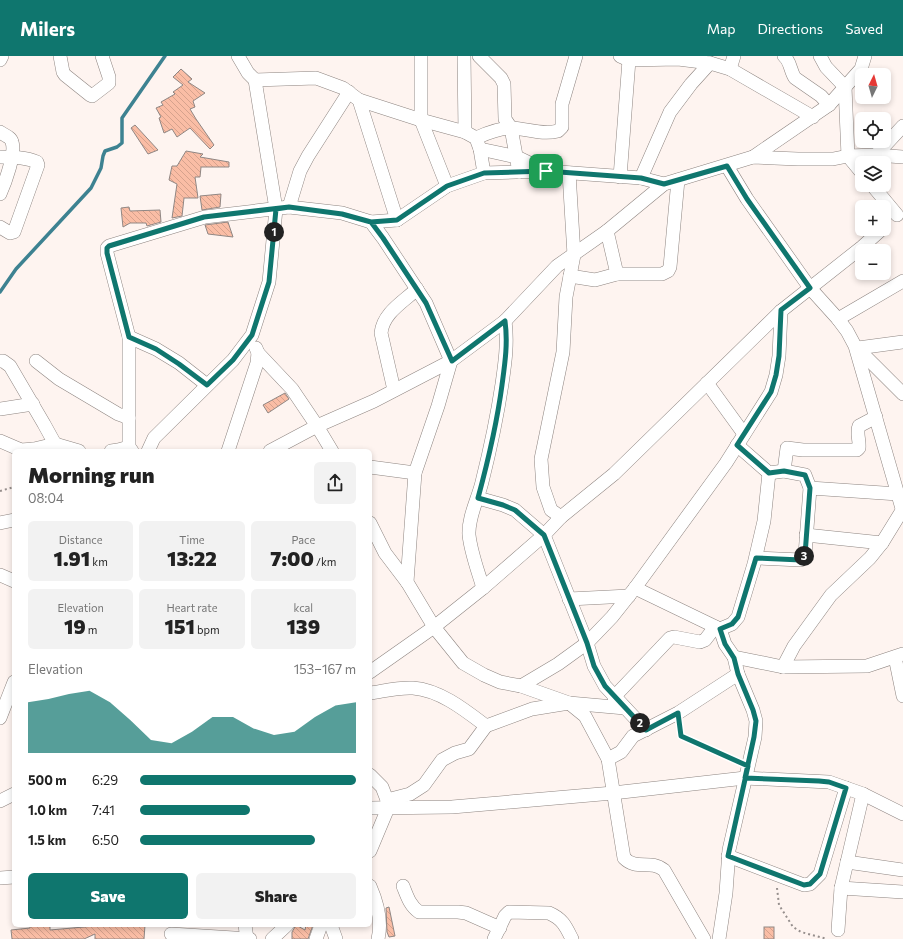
<!DOCTYPE html>
<html lang="en">
<head>
<meta charset="utf-8">
<style>
  body { margin:0; font-family:Commissioner,sans-serif; background:#f2f2f2; color:#222; height:100vh; display:flex; flex-direction:column; font-size:15px; white-space:nowrap }
  * { box-sizing:border-box; margin:0 }
  p { font-size:13px; color:#767676 }
  .icon { flex:none; width:22px; height:22px; fill:none; stroke:currentColor; stroke-width:2; stroke-linecap:round; stroke-linejoin:round }
  .map { position:relative; flex:1; overflow:hidden }
  .side { position:absolute; left:12px; top:393px; width:360px; height:478px; display:flex; flex-direction:column; background:#fff; border-radius:6px; box-shadow:0 2px 6px #0003 }
  .side>* { flex:none }
  .needle { width:26px; rotate:5deg }
  .fabs { position:absolute; left:855px; top:12px; display:grid; gap:8px }
  .fabs a { display:grid; place-items:center; width:36px; height:36px; border-radius:6px; background:#fff; box-shadow:0 2px 6px #0003; font-size:20px }
  .pin { position:absolute; display:grid; place-items:center; width:34px; height:34px; color:#fff; margin:-17px; border-radius:8px; box-shadow:0 2px 6px #0006 }
  .km { position:absolute; width:20px; height:20px; margin:-10px; border-radius:50%; background:#222; color:#fff; font-size:11px; line-height:20px; text-align:center }
  .round { display:grid; place-items:center; flex:none; width:42px; height:42px; border-radius:6px; background:#f2f2f2 }
  .headline { display:flex; align-items:center; justify-content:space-between; height:68px; padding:0 16px }
  h1 { font-size:22px; font-weight:800; line-height:30px }
  .stats { display:grid; grid-template-columns:repeat(3,1fr); gap:6px; height:68px; padding:4px 16px }
  .stats div { display:grid; align-content:center; border-radius:6px; background:#f2f2f2; text-align:center }
  .stats b { font-size:20px; font-weight:800 }
  .stats small { font-size:11px; font-weight:400 }
  .stats p { font-size:11px }
  .chart { height:112px; padding:8px 16px }
  .chart p { display:flex; justify-content:space-between }
  .chart svg { width:100%; height:72px; margin-top:4px; fill:#0f766e; opacity:.7 }
  .primary-button { display:flex; gap:8px; margin-top:auto; padding:8px 16px }
  .primary-button a { flex:1; height:46px; border-radius:6px; background:#0f766e; color:#fff; font-size:16px; font-weight:800; line-height:46px; text-align:center }
  .primary-button a+a { background:#f2f2f2; color:#222 }
  ul { padding:0 16px; list-style:none; font-size:13px }
  li { display:grid; grid-template-columns:64px 48px 1fr; align-items:center; height:30px }
  li i { height:10px; border-radius:5px; background:#0f766e }
  header { display:flex; align-items:center; gap:24px; box-sizing:border-box; height:56px; padding:0 20px; background:#0f766e; color:#fff }
  header strong { font-size:19px }
  nav { display:flex; gap:22px; margin-inline-start:auto; font-size:14px }
  .map>svg:first-child { display:block }
</style>
</head>
<body>
<header>
<strong>Milers</strong>
<nav><a>Map</a><a>Directions</a><a>Saved</a></nav>
</header>
<div class="map">
<svg width="903" height="883" viewBox="0 0 903 883">
  <defs>
    <pattern id="building-back-hatch" width="6" height="6" patternUnits="userSpaceOnUse"><rect width="6" height="6" fill="#fabda5"/><path d="M-1 5l2 2M0 0l6 6M5-1l2 2" fill="none" stroke="#d6a28d"/></pattern>
  </defs>
  <rect width="100%" height="100%" fill="#fef4f0"/>
  <g fill="none" stroke-linecap="round" stroke-linejoin="round">
    <polyline stroke="#3d8291" stroke-width="3.5" points="0,236 16,213 91,132 101,112 103,100 105,95 117,91 122,87 122,62 165,0"/>
  </g>
  <g fill="url(#building-back-hatch)" stroke="#908784">
    <polygon points="181,13 192,23 188,26 205,37 193,45 195,51 190,53 196,63 214,89 210,93 190,72 177,81 172,73 164,77 159,62 161,61 156,52 163,49 161,46 175,38 173,36 183,29 173,21"/>
    <polygon points="135,69 158,94 148,98 131,72"/>
    <polygon points="186,95 203,98 200,101 229,106 229,111 201,111 200,121 195,121 198,142 184,142 182,160 172,162 177,128 169,124 172,110 177,110"/>
    <polygon points="221,138 220,151 202,154 200,140"/>
    <polygon points="129,151 130,155 160,154 161,166 147,170 146,167 130,167 123,171 121,152"/>
    <polygon points="228,166 233,181 208,178 205,169"/>
    <polygon points="285,337 289,343 268,357 263,349"/>
    <polygon points="389,851 395,880 389,881 387,876 386,852"/>
    <polygon points="30,869 50,869 50,874 106,869 145,869 144,883 95,883 95,878 84,883 12,883 11,874 30,872"/>
    <polygon points="296,869 305,874 306,869 313,869 308,883 292,883 292,876"/>
    <rect x="764" y="871" width="10" height="12"/>
  </g>
  <g fill="none" stroke-linecap="round" stroke-linejoin="round">
    <defs>
      <g id="minor">
        <polyline points="60,0 63,16 65,19 90,39 92,40 109,27 109,21 102,0"/>
        <polyline points="421,0 421,64 447,130"/>
        <polyline points="464,0 465,76"/>
        <polyline points="479,0 501,22 504,28 505,63 511,72 519,116"/>
        <polyline points="620,0 629,4 678,3 710,7 730,13 813,61"/>
        <path d="M784 0C791 6 790 15 795 22L821 40 829 49"/>
        <polyline points="820,0 826,11 845,31 848,100 862,117"/>
        <polyline points="0,4 2,0"/>
        <polyline points="730,13 734,0"/>
        <polyline points="255,24 316,22 343,32 359,44 397,164"/>
        <polyline points="359,44 421,64 465,76 476,82 480,93 484,117"/>
        <path d="M0 76C4 79 11 81 12 86 16 97 5 127 0 138"/>
        <path d="M476 82C487 77 499 72 512 72 528 73 542 79 558 75L562 71V48L576 0"/>
        <polyline points="480,93 517,101 544,114"/>
        <polyline points="876,99 903,70"/>
        <path d="M0 101C12 101 26 101 37 106L38 109 14 176 10 177 0 171"/>
        <polyline points="753,101 829,49 861,13 865,0"/>
        <polyline points="727,110 747,143 810,232 838,263 847,275 855,290 903,456"/>
        <polyline points="620,121 629,4"/>
        <polyline points="641,122 670,56 691,28 710,7"/>
        <polyline points="872,129 897,159"/>
        <polyline points="289,151 300,115 308,100 349,36"/>
        <path d="M371 166 383 182 426 247 451 305 438 350 415 417 407 526 434 571 463 607 484 619 500 626 521 630 569 647 585 660 608 703 624 802C637 815 650 803 664 814L704 883"/>
        <polyline points="607,175 617,218"/>
        <polyline points="570,220 595,224 617,218 662,218 668,215 670,211 678,124"/>
        <polyline points="838,263 903,225"/>
        <polyline points="129,281 156,293 179,307 207,329"/>
        <polyline points="856,291 903,338"/>
        <polyline points="858,292 903,286"/>
        <polyline points="258,297 292,333 317,370 332,395"/>
        <polyline points="0,305 3,305 10,310 44,368 55,388"/>
        <polyline points="36,305 59,323 118,358 129,362"/>
        <polyline points="707,327 744,378"/>
        <path d="M394 334 381 277C383 257 403 246 417 233"/>
        <polyline points="0,353 33,348"/>
        <polyline points="0,385 21,394 34,393 55,388 79,395"/>
        <polyline points="737,389 769,417 784,415 805,419 810,432 805,499 801,504 756,502"/>
        <polyline points="111,395 118,394 129,391"/>
        <polyline points="132,395 129,391 129,281 107,197 107,192 109,190 205,161 289,151 342,157 371,166 397,164 447,130 484,117 546,115 641,122 664,128"/>
        <polyline points="148,395 154,382 233,304 252,279 269,226 276,153 255,24 248,17 238,0"/>
        <polyline points="228,395 257,307 258,297 256,292"/>
        <polyline points="270,395 317,370 374,345 451,305 505,265 557,210 607,175 664,128 753,101 798,103 833,103 848,100 876,99 903,101"/>
        <polyline points="370,411 415,417"/>
        <path d="M784 415 787 392 803 394H857L859 392C860 385 856 377 859 370L876 361"/>
        <polyline points="810,432 898,438"/>
        <polyline points="478,442 503,449 515,454 544,479 587,587 594,610 605,630 646,674"/>
        <polyline points="561,461 551,454 543,431 541,403 563,296 566,241 574,199 569,117"/>
        <polyline points="0,467 14,464"/>
        <polyline points="370,467 385,497 407,526"/>
        <polyline points="806,479 882,487"/>
        <polyline points="0,519 14,525"/>
        <path d="M483 532C478 515 471 497 469 479 468 461 478 443 482 426 490 394 497 361 502 328 505 307 508 287 505 265"/>
        <polyline points="635,532 720,573 725,588 734,601 738,618 753,654 756,665 755,681 729,794 726,837 719,883"/>
        <polyline points="569,543 629,540"/>
        <polyline points="720,573 732,568 738,561 754,508 764,465 769,417"/>
        <polyline points="734,601 783,611 867,610 903,598"/>
        <polyline points="895,601 903,640"/>
        <polyline points="783,611 794,590 831,539 870,502 882,487 903,453"/>
        <polyline points="370,616 434,571 483,532 544,479 561,461 614,418 781,255 862,191 882,173"/>
        <polyline points="521,630 558,608 587,587 612,561 635,532 726,407 771,336 776,319 779,300 781,255"/>
        <path d="M370 637C384 635 399 631 413 632 440 634 465 654 486 670"/>
        <polyline points="614,641 670,582 674,581 700,586 705,584 715,571"/>
        <polyline points="0,662 14,626"/>
        <polyline points="608,703 621,696 633,680 678,657 738,618"/>
        <polyline points="370,719 382,731 387,744 388,752 370,795"/>
        <polyline points="387,744 410,738 424,729 442,704 455,697 469,693 486,670 532,653 569,647 625,652"/>
        <polyline points="0,745 14,738"/>
        <polyline points="370,752 452,751 613,737 745,722 829,726 863,738 903,758"/>
        <polyline points="728,800 804,829 810,828 820,818 846,732"/>
        <polyline points="847,806 903,814"/>
        <polyline points="0,822 14,821"/>
        <path d="M370 830C377 846 382 866 378 883"/>
        <path d="M403 830C407 840 410 850 419 856H458L466 857 500 872"/>
        <polyline points="841,832 903,836"/>
        <polyline points="245,869 247,883"/>
        <polyline points="331,869 336,883"/>
        <polyline points="838,874 841,832 863,738"/>
        <polyline points="171,878 250,883"/>
        <polyline points="272,883 287,869"/>
        <polyline points="316,883 321,869"/>
        <path d="M494 883 505 860 509 856 549 857C563 863 566 871 572 883"/>
      </g>
    </defs>
    <use href="#minor" stroke="#8e8581" stroke-width="14"/>
    <g stroke="#968f8d" stroke-width="2" stroke-dasharray="2 3" stroke-linecap="butt">
      <polyline points="0,435 14,431"/>
      <polyline points="680,668 681,680 738,705"/>
      <polyline points="777,832 779,849 793,871 801,876 827,883"/>
    </g>
    <use href="#minor" stroke="#fff" stroke-width="13"/>
  </g>
  <g fill="none" stroke-linecap="round" stroke-linejoin="round">
    <defs>
      <path id="route" d="M546 115 484 117 447 130 397 164 371 166 342 158 289 151 204 161 109 190 107 192V197L129 281 156 293 179 308 207 329 233 304 252 279 269 226 276 153 289 151 342 158 371 166 383 182 426 247 452 305 505 265C508 287 505 307 502 329 497 367 488 405 478 442L503 449 515 454 544 479 587 587 594 610 605 630 646 674 678 657 681 680 748 710 728 800 804 829 810 828 820 818 846 732 829 726 819 725 745 722 754 681 756 665 753 654 738 618 734 602 725 588 720 573 732 568 738 561 756 502 801 504 805 499 810 432 805 419 784 415 769 417 737 389 771 336 776 319 779 300 781 254 810 232 747 143 727 110 664 128 641 122 546 115"/>
    </defs>
    <use href="#route" stroke="#fff" stroke-width="8"/>
    <use href="#route" stroke="#0f766e" stroke-width="5"/>
  </g>
</svg>
<div class="fabs">
<a><svg class="needle" viewBox="-14 -14 28 28"><path d="M0-13l5 13h-10z" fill="#e53935"/><path d="M0 13l5-13h-10z" fill="#767676"/></svg></a>
<a><svg class="icon" aria-label="locate" viewBox="0 0 24 24"><circle cx="12" cy="12" r="6"/><path d="M12 2v4M12 18v4M2 12h4M18 12h4"/></svg></a>
<a><svg class="icon" aria-label="layers" viewBox="0 0 24 24"><path d="M12 4l9 5-9 5-9-5zM3 14l9 5 9-5"/></svg></a>
<a>+</a>
<a>−</a>
</div>
<div class="pin" style="left:546px;top:115px;background:#1e9e55"><svg class="icon" aria-label="arrive" viewBox="0 0 24 24"><path d="M6 21V4h12l-3 4 3 4H6"/></svg></div>
<b class="km" style="left:274px;top:176px">1</b>
<b class="km" style="left:640px;top:667px">2</b>
<b class="km" style="left:804px;top:500px">3</b>
<section class="side">
<div class="headline"><div><h1>Morning run</h1><p>08:04</p></div><a class="round"><svg class="icon" aria-label="share" viewBox="0 0 24 24"><path d="M12 15V3M7 8l5-5 5 5M5 13v7h14v-7"/></svg></a></div>
<div class="stats">
<div><p>Distance</p><b>1.91<small> km</small></b></div>
<div><p>Time</p><b>13:22</b></div>
<div><p>Pace</p><b>7:00<small> /km</small></b></div>
</div>
<div class="stats">
<div><p>Elevation</p><b>19<small> m</small></b></div>
<div><p>Heart rate</p><b>151<small> bpm</small></b></div>
<div><p>kcal</p><b>139</b></div>
</div>
<div class="chart"><p><span>Elevation</span>153–167 m</p>
<svg viewBox="0 0 160 44" preserveAspectRatio="none"><path d="M0 44V13L10 11L20 8L30 6L40 13L50 24L60 36L70 38L80 31L90 22L100 22L110 29L120 33L130 31L140 22L150 15L160 13V44z"/></svg>
</div>
<ul>
<li><b>500 m</b>6:29<i style="width:100%"></i></li>
<li><b>1.0 km</b>7:41<i style="width:51%"></i></li>
<li><b>1.5 km</b>6:50<i style="width:81%"></i></li>
</ul>
<div class="primary-button"><a>Save</a><a>Share</a></div>
</section>
</div>
</body>
</html>
